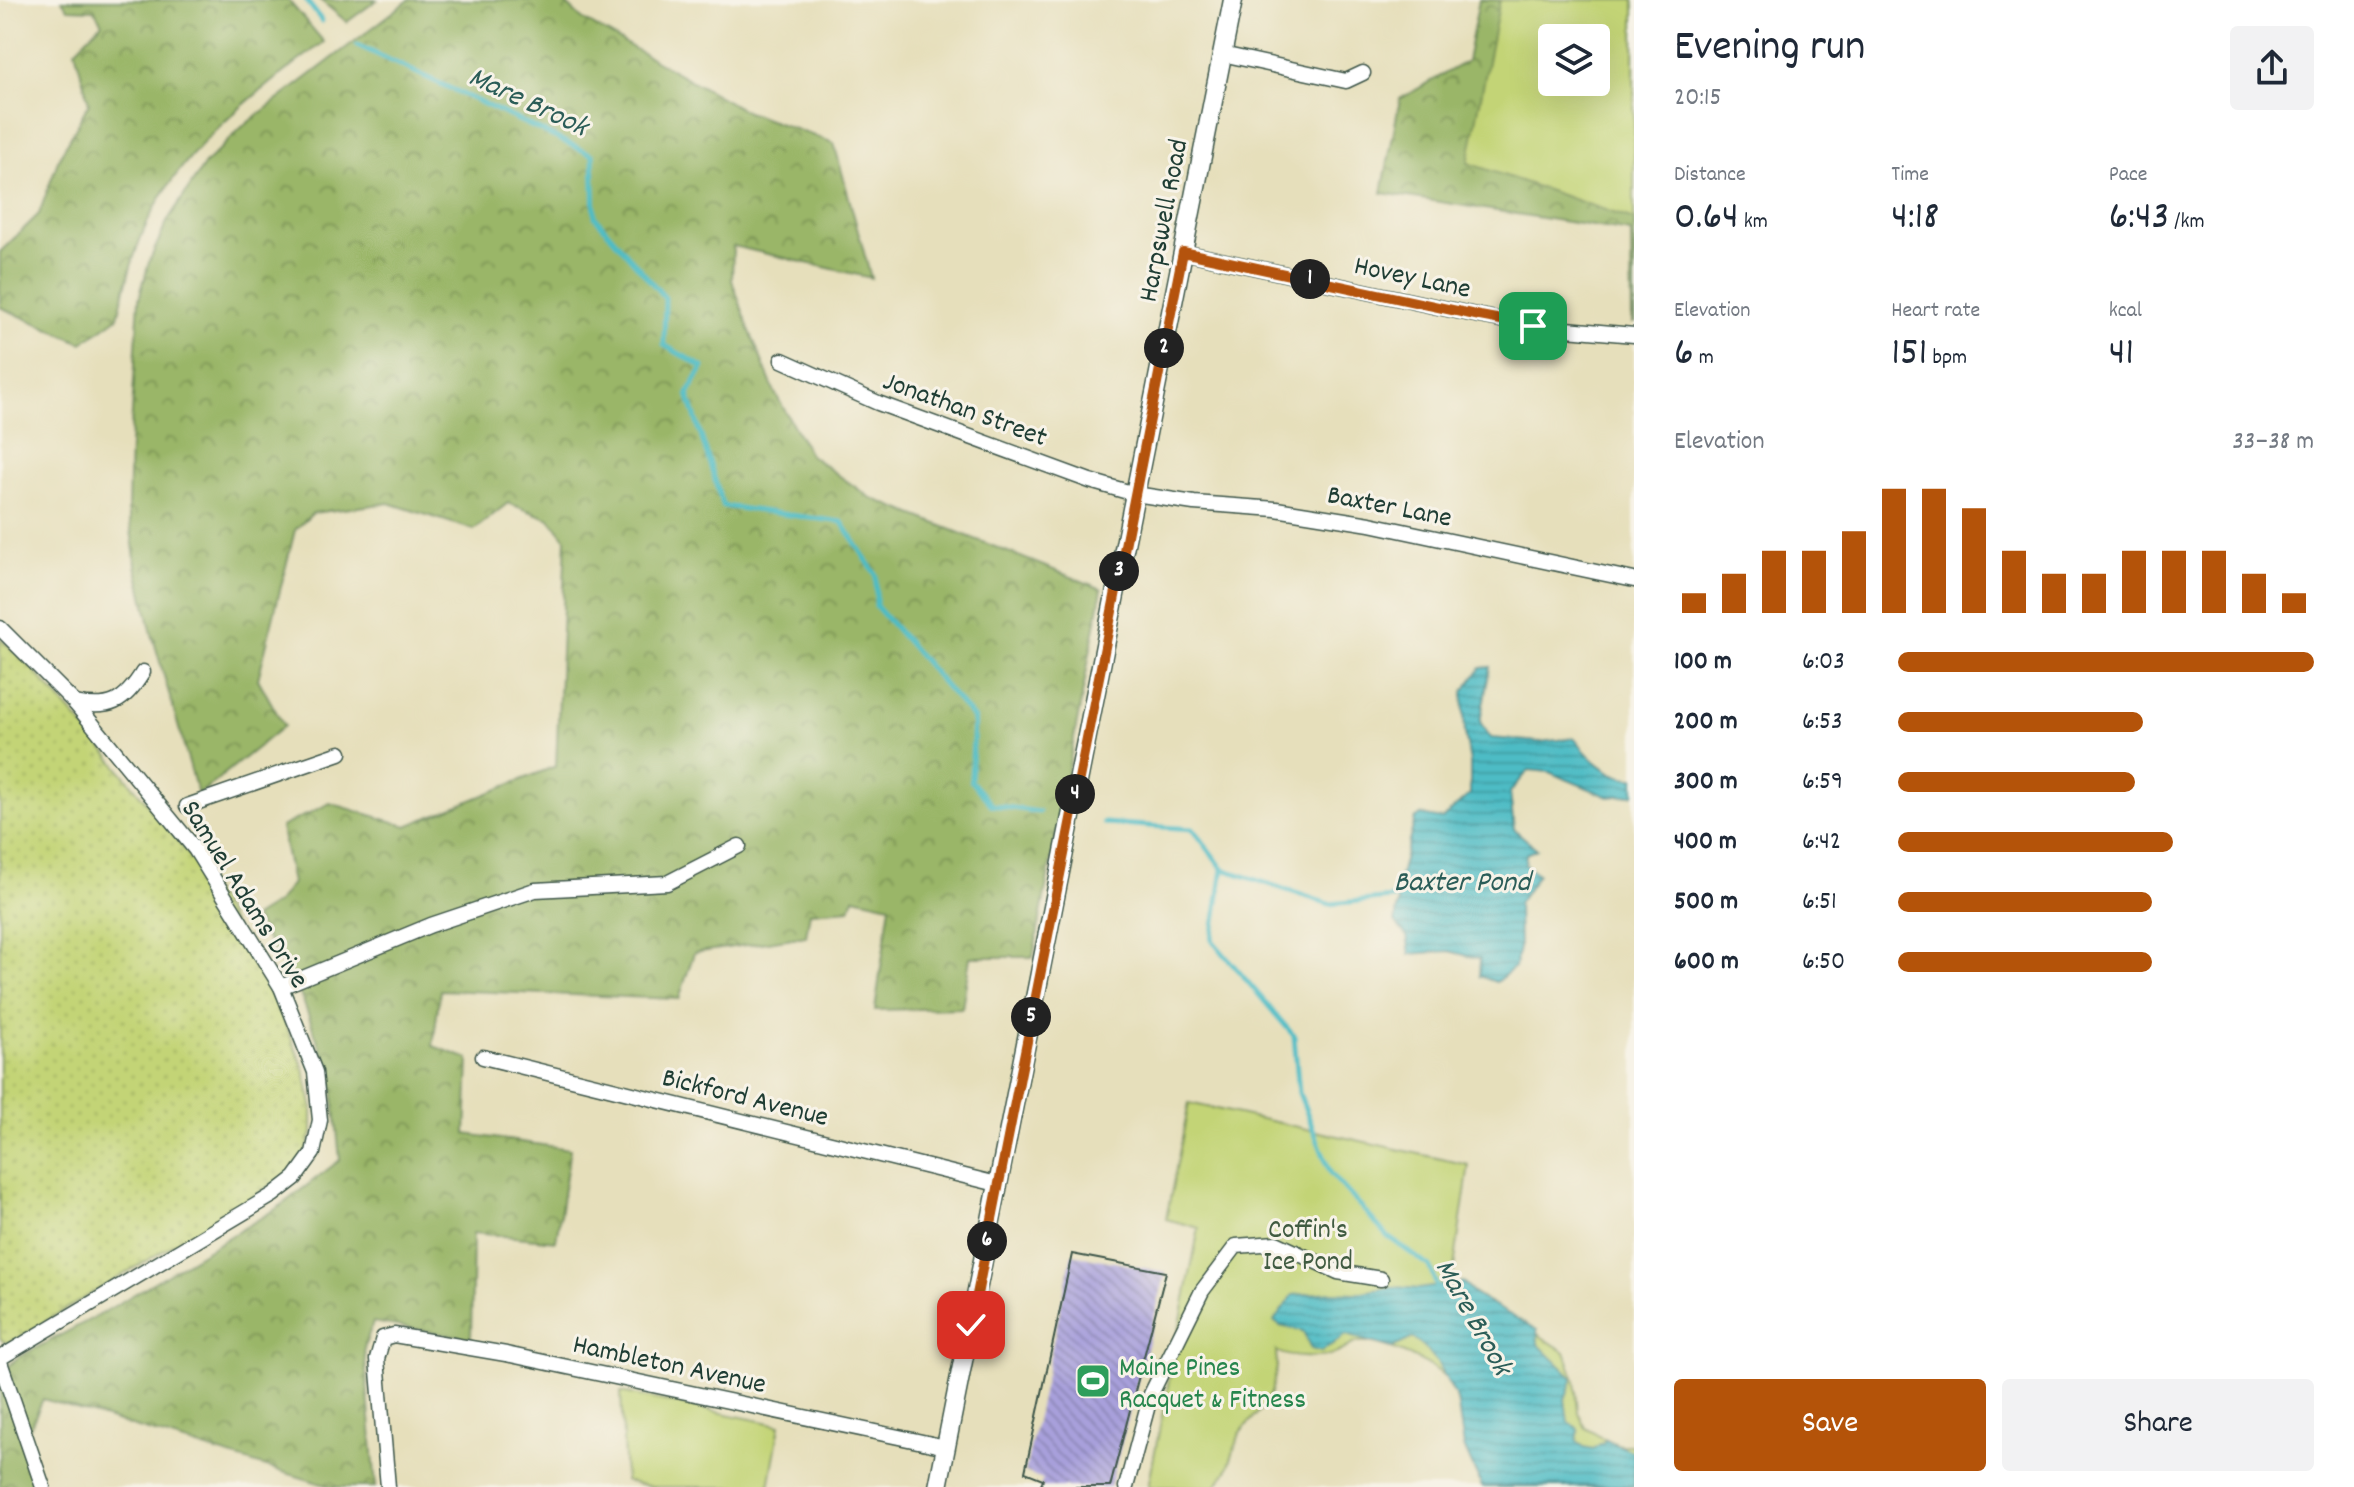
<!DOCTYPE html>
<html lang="en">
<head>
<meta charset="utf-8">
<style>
  body { margin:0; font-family:Dekko,sans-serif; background:#f2f2f3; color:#1f2937; height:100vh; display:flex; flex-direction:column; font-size:30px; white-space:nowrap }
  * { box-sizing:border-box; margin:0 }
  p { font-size:26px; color:#747a83 }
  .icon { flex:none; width:44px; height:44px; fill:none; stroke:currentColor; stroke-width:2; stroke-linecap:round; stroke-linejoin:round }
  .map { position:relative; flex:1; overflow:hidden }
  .details { display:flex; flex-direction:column; background:#fff; width:720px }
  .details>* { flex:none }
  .fabs { position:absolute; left:1538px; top:24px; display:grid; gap:16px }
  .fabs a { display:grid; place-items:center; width:72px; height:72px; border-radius:8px; background:#fff; box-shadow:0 8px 32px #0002; font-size:40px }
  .pin { position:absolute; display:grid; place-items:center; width:68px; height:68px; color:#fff; margin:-34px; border-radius:16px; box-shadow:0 4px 12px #0006 }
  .km { position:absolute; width:40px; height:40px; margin:-20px; border-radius:50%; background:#222; color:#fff; font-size:22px; line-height:40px; text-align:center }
  .round { display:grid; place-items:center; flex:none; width:84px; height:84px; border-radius:8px; background:#f2f2f3 }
  .headline { display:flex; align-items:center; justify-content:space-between; height:136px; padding:0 40px }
  h1 { font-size:44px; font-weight:600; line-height:60px }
  .stats { display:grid; grid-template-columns:repeat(3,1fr); gap:12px; height:136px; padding:8px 40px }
  .stats div { display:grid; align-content:center }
  .stats b { font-size:40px; font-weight:600 }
  .stats small { font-size:22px; font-weight:400 }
  .stats p { font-size:22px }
  .chart { height:224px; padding:16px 40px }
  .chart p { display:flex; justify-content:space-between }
  .chart svg { width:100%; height:144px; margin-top:8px; stroke:#b45309; stroke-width:6 }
  .cta { display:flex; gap:16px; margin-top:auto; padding:16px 40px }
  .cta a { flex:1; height:92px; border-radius:8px; background:#b45309; color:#fff; font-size:32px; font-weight:600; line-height:92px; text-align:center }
  .cta a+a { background:#f2f2f3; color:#1f2937 }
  ul { padding:0 40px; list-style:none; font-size:26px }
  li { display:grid; grid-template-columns:128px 96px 1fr; align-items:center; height:60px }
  li i { height:20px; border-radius:10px; background:#b45309 }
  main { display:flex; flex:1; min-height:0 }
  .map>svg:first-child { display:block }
</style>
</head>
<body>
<main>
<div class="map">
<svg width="1634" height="1487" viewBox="0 0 1634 1487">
  <defs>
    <pattern id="grass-dots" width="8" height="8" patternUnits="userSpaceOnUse" patternTransform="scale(2)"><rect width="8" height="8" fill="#c3d476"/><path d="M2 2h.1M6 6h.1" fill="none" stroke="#a7b767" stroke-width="1.8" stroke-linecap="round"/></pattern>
    <pattern id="forest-crowns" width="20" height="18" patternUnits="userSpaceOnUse" patternTransform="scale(2)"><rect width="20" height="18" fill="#9ab667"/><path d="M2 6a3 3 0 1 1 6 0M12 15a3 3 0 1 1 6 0" fill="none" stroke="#7d9556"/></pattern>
    <pattern id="water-rules" width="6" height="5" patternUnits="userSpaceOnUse" patternTransform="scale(2)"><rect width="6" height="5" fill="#4ebcc5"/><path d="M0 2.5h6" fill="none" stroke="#409aa1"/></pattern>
    <pattern id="building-back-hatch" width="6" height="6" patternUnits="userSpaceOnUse" patternTransform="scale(2)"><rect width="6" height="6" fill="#a9a0dc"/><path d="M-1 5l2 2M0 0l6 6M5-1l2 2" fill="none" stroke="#8984b3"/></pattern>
  </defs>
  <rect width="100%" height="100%" fill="#f7f3e8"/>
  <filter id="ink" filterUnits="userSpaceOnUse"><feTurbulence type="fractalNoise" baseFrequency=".0125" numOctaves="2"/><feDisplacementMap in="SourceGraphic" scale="16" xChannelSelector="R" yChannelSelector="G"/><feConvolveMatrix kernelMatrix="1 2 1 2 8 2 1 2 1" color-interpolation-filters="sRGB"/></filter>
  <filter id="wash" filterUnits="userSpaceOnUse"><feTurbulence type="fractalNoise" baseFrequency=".006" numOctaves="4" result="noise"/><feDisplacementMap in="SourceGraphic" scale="32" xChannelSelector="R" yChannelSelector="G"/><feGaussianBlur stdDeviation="1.8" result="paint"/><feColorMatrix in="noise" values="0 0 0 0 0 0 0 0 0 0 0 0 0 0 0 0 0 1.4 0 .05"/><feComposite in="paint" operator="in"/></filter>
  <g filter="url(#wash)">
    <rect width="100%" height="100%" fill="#e6dfbb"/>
    <polygon fill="url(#grass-dots)" stroke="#718855" stroke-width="2" points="0,638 32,668 100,745 198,866 270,987 304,1069 312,1105 312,1133 305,1156 292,1171 256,1195 11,1342 4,1342 0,1338"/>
    <g fill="url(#forest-crowns)" stroke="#5c7a4e" stroke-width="2" fill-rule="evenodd">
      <path d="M62 0H288L324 42C256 93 178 149 144 230 132 258 125 288 118 317L82 343 0 307V252L39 214 59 158 89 103 75 50 102 23 94 10 68 9Z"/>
      <polygon points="320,0 377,0 347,22"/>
      <polygon points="409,0 562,0 582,19 747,112 834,143 871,278 733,246 732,280 749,329 775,393 810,455 871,498 1102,589 1033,957 970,957 962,1008 875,1010 890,905 854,897 850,909 810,912 806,936 694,953 679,999 440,990 433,1046 469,1059 466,1134 570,1149 556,1241 473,1233 471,1338 373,1322 364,1348 376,1487 332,1487 43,1399 22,1445 36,1487 0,1487 0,1376 17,1358 101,1314 279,1207 340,1160 332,1079 302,998 254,917 278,902 292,883 281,827 330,803 407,826 556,766 566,539 550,519 508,503 474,530 389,503 313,513 295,530 258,679 284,726 198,795 152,634 136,565 128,509 130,445 139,299 149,262 168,220 205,164 242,127"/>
      <path d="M1479 0H1634V323H1632L1631 232 1382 193 1400 99 1467 61ZM1552 38H1596V82H1552Z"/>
    </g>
    <g fill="#c3d476" stroke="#718855" stroke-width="2" fill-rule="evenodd">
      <path d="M1500 0H1634V220L1468 163ZM1552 38H1596V82H1552Z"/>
      <path d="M1189 1103 1469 1165 1452 1281 1464 1286 1565 1352 1575 1380 1578 1412 1586 1428 1604 1439 1620 1445H1634V1487L1461 1416C1458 1406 1457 1394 1453 1386 1444 1367 1380 1339 1359 1342 1350 1344 1345 1350 1337 1353 1322 1359 1290 1359 1276 1351L1277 1367 1271 1393 1263 1407 1240 1433 1227 1471 1215 1487H1148L1199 1228 1166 1219Z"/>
      <polygon points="621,1392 780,1425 769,1487 653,1487 625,1481"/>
    </g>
    <g fill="url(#water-rules)" stroke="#367c7c" stroke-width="2">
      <path d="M1490 667 1480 722 1491 738 1540 742 1574 738C1588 756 1609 779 1634 778V794L1609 797 1549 772 1529 770 1510 792 1514 829 1537 849 1526 854 1525 865 1538 874 1518 904 1519 948 1515 967 1496 982 1479 976 1480 959 1449 951 1410 954 1407 936 1395 922 1399 897 1397 886 1415 819 1421 815 1442 819 1470 794V762L1465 733 1463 692 1481 668Z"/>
      <polygon points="1463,1282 1477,1296 1537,1330 1538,1344 1573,1378 1565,1399 1568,1422 1579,1429 1577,1441 1584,1447 1593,1449 1606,1440 1634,1452 1634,1487 1482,1487 1464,1447 1457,1399 1438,1364 1427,1350 1413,1338 1392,1348 1346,1335 1321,1352 1311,1349 1303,1331 1280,1326 1274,1321 1293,1295 1332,1292 1355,1293 1396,1287 1419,1289"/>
    </g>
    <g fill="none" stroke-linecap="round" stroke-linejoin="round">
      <g stroke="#4ebcc5" stroke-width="5">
        <polyline points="306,0 322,21"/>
        <polyline points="357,45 593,155 595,217 665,298 664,345 703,367 688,394 723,506 842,522 876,575 876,606 974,719 971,781 992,805 1039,812"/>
        <polyline points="1104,823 1193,829 1223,869 1212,940 1294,1036 1299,1093 1331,1174 1388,1237 1429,1266 1439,1292"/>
        <polyline points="1223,869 1329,904 1403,897"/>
      </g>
    </g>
    <g id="blocks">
      <polygon fill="url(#building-back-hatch)" points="1072,1254 1166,1272 1110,1487 1040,1487 1043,1479 1025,1472"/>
    </g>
  </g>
  <g filter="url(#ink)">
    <use href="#blocks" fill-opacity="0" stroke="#3d5548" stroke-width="2"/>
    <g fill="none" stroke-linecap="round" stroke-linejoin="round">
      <defs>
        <g id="minor">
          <polyline points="1222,54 1346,81 1363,73"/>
          <polyline points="1183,252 1480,316 1533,326 1634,335"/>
          <polyline points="782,360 878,403 1090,481 1135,494 1194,503 1276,509 1370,524 1634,580"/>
          <polyline points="0,628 75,703 195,849 281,987 315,1072 320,1120 313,1153 295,1178 273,1195 0,1358"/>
          <path d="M75 703C110 710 124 703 143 672"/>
          <polyline points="187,806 340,753"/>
          <polyline points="281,987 431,925 535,890 667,883 739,846"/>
          <polyline points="483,1057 997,1184"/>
          <polyline points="0,1362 43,1487"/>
          <polyline points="388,1487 377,1359 383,1338 394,1335 506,1354 946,1447"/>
          <polyline points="1126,1487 1151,1394 1202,1291 1236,1246 1276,1243 1338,1272 1381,1279"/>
        </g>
        <polyline id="major" points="938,1487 1233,0"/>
      </defs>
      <use href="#minor" stroke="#3d5548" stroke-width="17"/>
      <use href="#major" stroke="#3d5548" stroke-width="21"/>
      <use href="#minor" stroke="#fff" stroke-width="14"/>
      <use href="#major" stroke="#fff" stroke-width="18"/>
    </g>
  </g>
  <g fill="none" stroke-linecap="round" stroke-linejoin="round" filter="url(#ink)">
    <defs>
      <polyline id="route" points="971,1325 1183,252 1480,316 1533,326"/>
    </defs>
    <use href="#route" stroke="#fff" stroke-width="16"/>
    <use href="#route" stroke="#b45309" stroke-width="10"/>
  </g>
  <defs>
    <symbol id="stadium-square" viewBox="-11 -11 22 22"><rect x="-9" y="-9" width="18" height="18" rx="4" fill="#2e9e5b" stroke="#f7f3e8"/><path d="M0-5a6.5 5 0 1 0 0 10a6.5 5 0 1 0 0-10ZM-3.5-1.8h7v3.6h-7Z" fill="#fff"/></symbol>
  </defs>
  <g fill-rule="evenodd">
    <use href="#stadium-square" x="1073" y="1361" width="40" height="40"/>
  </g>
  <g text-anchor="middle" stroke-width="6" stroke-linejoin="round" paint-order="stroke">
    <g font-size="28" fill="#1f3d34" stroke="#f7f3e8">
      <text transform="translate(1161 220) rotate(-79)" y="10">Harpswell Road</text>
      <text transform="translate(1413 275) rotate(12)" y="10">Hovey Lane</text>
      <text transform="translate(966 407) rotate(20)" y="10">Jonathan Street</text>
      <text transform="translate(1390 504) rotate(11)" y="10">Baxter Lane</text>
      <text transform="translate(247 893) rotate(58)" y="10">Samuel Adams Drive</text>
      <text transform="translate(746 1095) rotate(14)" y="10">Bickford Avenue</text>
      <text transform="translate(670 1362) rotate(12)" y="10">Hambleton Avenue</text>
    </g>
    <g font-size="28" fill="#405b41" stroke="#f7f3e8">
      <text x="1308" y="1237">Coffin's<tspan x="1308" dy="32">Ice Pond</tspan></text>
    </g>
    <g font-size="28" fill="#27864d" stroke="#f7f3e8" text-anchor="start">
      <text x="1119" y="1375">Maine Pines<tspan x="1119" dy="32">Racquet &amp; Fitness</tspan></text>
    </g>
    <g font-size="30" font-style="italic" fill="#2b5d58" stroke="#f7f3e8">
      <text transform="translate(529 100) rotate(25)" y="10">Mare Brook</text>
      <text x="1462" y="890">Baxter Pond</text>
      <text transform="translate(1475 1316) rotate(61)" y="10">Mare Brook</text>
    </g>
  </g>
</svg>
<div class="fabs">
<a><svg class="icon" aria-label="layers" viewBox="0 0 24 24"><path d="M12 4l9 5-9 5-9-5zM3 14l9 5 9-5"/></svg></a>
</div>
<div class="pin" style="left:1533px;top:326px;background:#1e9e55"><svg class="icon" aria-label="arrive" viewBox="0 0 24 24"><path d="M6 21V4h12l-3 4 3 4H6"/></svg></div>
<div class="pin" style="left:971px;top:1325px;background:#d93025"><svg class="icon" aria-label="check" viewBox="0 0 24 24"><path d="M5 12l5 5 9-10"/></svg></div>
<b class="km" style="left:1310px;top:279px">1</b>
<b class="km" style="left:1164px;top:348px">2</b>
<b class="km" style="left:1119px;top:571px">3</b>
<b class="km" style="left:1075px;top:794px">4</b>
<b class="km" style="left:1031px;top:1017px">5</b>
<b class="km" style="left:987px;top:1241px">6</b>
</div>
<section class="details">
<div class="headline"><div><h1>Evening run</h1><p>20:15</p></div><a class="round"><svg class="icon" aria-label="share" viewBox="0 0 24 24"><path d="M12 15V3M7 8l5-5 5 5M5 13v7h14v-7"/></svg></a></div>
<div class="stats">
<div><p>Distance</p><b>0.64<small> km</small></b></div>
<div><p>Time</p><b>4:18</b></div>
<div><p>Pace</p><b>6:43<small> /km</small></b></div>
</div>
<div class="stats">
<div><p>Elevation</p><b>6<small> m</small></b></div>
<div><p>Heart rate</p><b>151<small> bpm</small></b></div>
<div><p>kcal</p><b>41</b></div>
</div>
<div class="chart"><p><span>Elevation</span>33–38 m</p>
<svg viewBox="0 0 160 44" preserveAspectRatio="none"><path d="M5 44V38M15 44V32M25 44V25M35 44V25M45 44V19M55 44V6M65 44V6M75 44V12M85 44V25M95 44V32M105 44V32M115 44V25M125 44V25M135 44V25M145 44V32M155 44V38"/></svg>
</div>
<ul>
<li><b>100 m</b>6:03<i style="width:100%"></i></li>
<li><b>200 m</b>6:53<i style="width:59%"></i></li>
<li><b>300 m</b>6:59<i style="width:57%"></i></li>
<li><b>400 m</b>6:42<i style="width:66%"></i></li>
<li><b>500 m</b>6:51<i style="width:61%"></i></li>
<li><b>600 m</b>6:50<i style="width:61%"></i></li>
</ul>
<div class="cta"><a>Save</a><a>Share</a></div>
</section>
</main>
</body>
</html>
